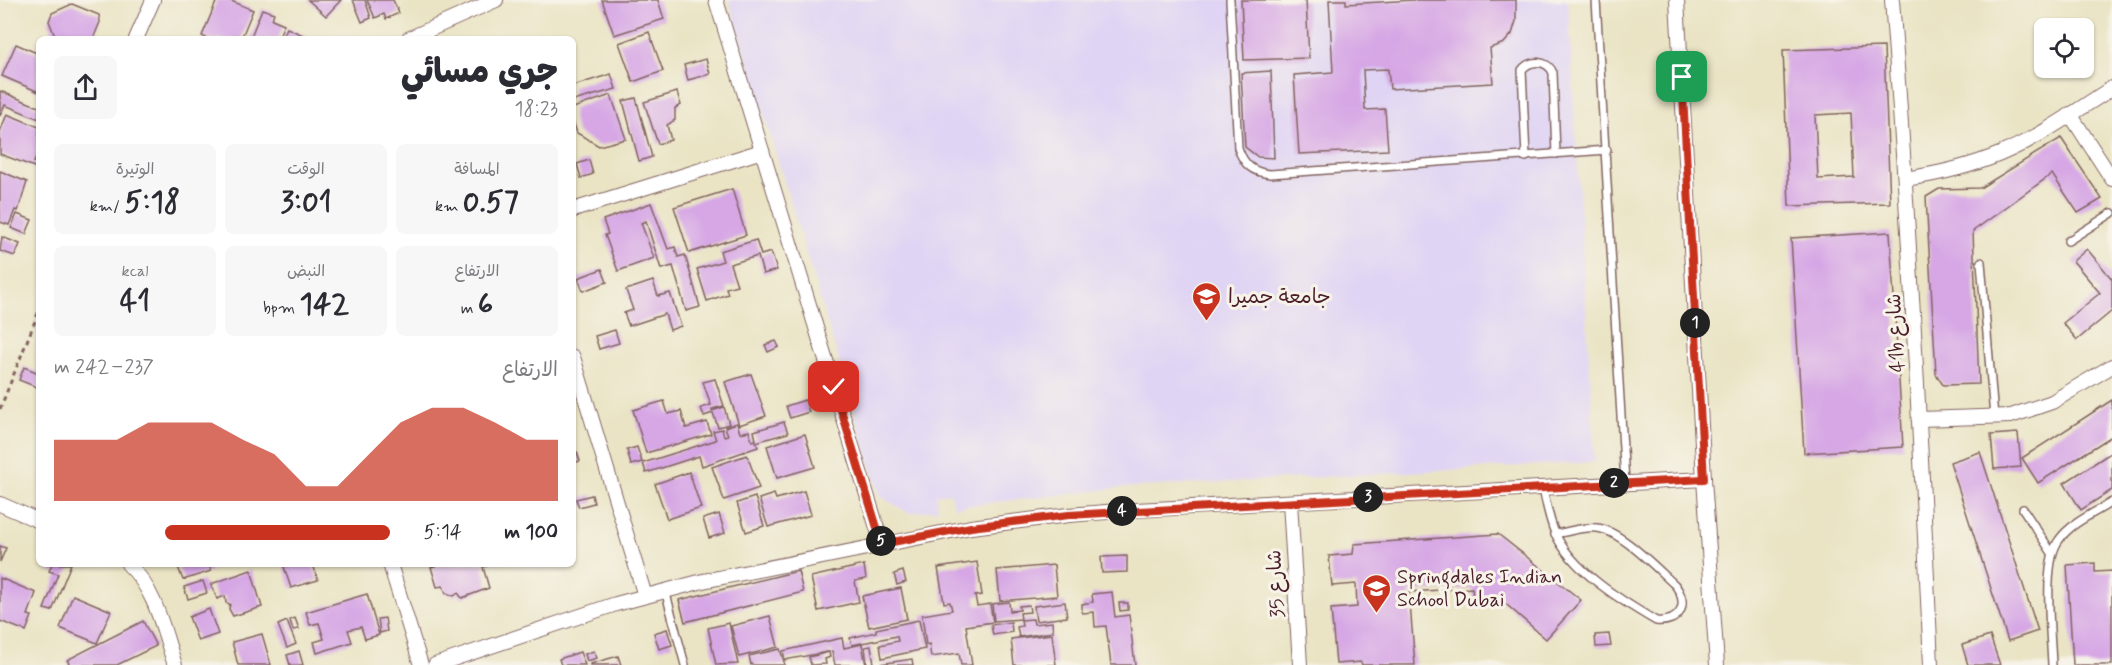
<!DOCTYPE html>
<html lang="ar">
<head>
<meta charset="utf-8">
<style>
  body { margin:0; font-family:Mynerve,"Playpen Sans Arabic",sans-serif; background:#f7f7f7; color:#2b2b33; direction:rtl; height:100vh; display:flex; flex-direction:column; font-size:22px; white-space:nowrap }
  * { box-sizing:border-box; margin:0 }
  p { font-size:20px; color:#7c7c81 }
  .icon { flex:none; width:33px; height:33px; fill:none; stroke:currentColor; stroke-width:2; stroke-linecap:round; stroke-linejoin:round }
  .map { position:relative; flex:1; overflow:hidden; direction:ltr }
  .drawer { position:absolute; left:36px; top:36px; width:540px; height:531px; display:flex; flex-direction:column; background:#fff; border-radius:9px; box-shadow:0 2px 4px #0004; direction:rtl }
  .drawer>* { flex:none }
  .tools { position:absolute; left:2034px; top:18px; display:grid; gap:12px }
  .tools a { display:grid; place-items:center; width:60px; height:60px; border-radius:9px; background:#fff; box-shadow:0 2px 4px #0004; font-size:30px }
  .pin { position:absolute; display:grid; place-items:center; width:51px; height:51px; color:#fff; margin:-26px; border-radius:12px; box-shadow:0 3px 9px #0006 }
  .km { position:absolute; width:30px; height:30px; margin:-15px; border-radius:50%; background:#222; color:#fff; font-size:16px; line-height:30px; text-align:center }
  .round { display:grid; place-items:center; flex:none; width:63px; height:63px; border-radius:9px; background:#f7f7f7 }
  .summary { display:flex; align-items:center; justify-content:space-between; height:102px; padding:0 18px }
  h1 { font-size:33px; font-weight:800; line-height:45px }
  .figures { display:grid; grid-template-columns:repeat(3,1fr); gap:9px; height:102px; padding:6px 18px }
  .figures div { display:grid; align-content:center; border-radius:9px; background:#f7f7f7; text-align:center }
  .figures b { font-size:30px; font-weight:800 }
  .figures small { font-size:16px; font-weight:400 }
  .figures p { font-size:16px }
  .chart { height:168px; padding:12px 18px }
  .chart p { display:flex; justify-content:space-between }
  .chart svg { width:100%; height:108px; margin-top:6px; fill:#c8321e; opacity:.7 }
  ul { padding:0 18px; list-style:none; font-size:20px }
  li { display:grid; grid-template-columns:96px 72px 1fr; align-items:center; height:45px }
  li i { height:15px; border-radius:8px; background:#c8321e }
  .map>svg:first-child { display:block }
</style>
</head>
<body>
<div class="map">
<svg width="2112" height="665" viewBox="0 0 2112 665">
  <rect width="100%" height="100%" fill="#f7f3e8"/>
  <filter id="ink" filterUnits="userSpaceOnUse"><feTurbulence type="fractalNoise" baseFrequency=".0167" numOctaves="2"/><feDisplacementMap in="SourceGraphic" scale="12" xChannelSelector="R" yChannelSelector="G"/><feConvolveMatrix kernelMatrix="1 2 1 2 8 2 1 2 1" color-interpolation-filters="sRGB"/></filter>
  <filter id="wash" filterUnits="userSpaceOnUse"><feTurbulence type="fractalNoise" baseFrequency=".008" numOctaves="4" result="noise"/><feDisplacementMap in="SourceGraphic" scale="24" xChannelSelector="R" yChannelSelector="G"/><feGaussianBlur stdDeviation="1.35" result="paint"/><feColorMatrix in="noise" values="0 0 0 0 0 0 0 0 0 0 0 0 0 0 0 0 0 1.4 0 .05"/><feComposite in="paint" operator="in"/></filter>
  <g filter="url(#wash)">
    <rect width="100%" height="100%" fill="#eae4c5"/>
    <polygon fill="#e0d4f4" points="729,0 1568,0 1595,462 1118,488 954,507 950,493 936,495 938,509 909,513 880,496"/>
    <g id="blocks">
      <g fill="#d6a6e5" fill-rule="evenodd">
        <polygon points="217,0 229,0 253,10 241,39 208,39 202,36"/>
        <polygon points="308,0 341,0 326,16"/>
        <polygon points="353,0 365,0 371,18 362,22"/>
        <polygon points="367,0 393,0 399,13 386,19 384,14 375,18"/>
        <polygon points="602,0 658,0 664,19 614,35"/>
        <polygon points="1241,0 1306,0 1309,58 1244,60"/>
        <polygon points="1329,0 1346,0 1346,4 1414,0 1516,0 1516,21 1512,34 1504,43 1490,48 1493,83 1390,89 1388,69 1363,70 1365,110 1385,109 1388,150 1299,154 1294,75 1333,72"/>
        <polygon points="72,4 99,15 100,22 93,39 56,39 49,21 52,13"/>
        <polygon points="262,9 274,13 272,19 284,24 278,39 250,39"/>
        <polygon points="287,28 312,39 282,39"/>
        <polygon points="649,32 663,71 633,82 619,43"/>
        <polygon points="16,44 39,54 39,92 2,76"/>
        <path d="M1884 47 1890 203 1789 206 1783 50ZM1851 113 1854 177 1818 179 1815 115Z"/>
        <polygon points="706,59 710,74 688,80 684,65"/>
        <polygon points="1271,71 1274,158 1258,157 1245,147 1241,73"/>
        <polygon points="611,74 616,89 573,101 573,86"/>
        <polygon points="0,91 39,107 39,119 5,105 0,116"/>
        <polygon points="677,92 681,105 675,108 675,120 667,125 671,140 658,144 644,102"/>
        <polygon points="611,95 626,139 599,146 577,133 573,121 573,108"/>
        <polygon points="636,98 652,157 639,161 623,101"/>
        <polygon points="7,114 39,127 39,156 37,155 34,162 39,164 37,168 0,154 0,132"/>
        <polygon points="2061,138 2102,199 2078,213 2052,174 1973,231 1979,384 1943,385 1936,374 1926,197 1939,189 1980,188"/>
        <polygon points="589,160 593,174 581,178 577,164"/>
        <polygon points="0,171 27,182 18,211 15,210 9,225 0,222"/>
        <polygon points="732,189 746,235 689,253 674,207"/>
        <polygon points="651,203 668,249 675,247 678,257 685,255 700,307 686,311 673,266 661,269 646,221 641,223 654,258 618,271 605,235 608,234 603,220"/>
        <polygon points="17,214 32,220 26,234 11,228"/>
        <polygon points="1890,232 1903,447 1804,453 1791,238"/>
        <polygon points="2,237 20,244 15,256 0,251"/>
        <polygon points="756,240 761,255 771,252 777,270 763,274 758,256 730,264 737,285 726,288 728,294 707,301 697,269 723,261 720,251"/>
        <polygon points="2087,249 2112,279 2112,311 2077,340 2063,323 2100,293 2073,261"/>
        <polygon points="602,269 607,282 583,291 578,278"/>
        <polygon points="653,281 658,296 670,293 681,326 670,330 665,314 629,326 624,313 633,310 626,290"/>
        <polygon points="615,330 619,343 599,349 595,336"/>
        <polygon points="776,341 779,347 768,352 765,345"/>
        <polygon points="24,367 39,373 39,388 19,380"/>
        <polygon points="751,374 766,416 739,425 725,382"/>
        <polygon points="715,379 724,406 712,409 712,411 724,407 729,424 718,427 713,413 704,416 701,408 711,405 703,382"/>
        <polygon points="805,400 809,412 790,418 786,406"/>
        <polygon points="2112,400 2112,436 2038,483 2022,458"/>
        <polygon points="664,401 668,414 681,411 686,428 707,422 711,434 646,453 633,410"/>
        <polygon points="784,422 788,433 756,442 758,447 702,466 699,456 646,473 643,463 716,440 713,431 722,429 724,436 728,435 725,427 737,423 740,433 749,431 752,441 756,440 754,431"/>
        <polygon points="2018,433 2021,467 1994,469 1991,435"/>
        <polygon points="805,434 815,467 777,478 767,446"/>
        <polygon points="637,447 642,462 631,465 627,450"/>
        <polygon points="577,452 580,461 573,463 573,453"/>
        <polygon points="1980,452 2038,631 2008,641 1950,462"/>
        <polygon points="2112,452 2112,490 2081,510 2064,483"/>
        <polygon points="747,455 759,488 724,500 712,467"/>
        <polygon points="689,472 701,508 667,519 655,484"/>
        <polygon points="804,491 811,515 768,527 759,499 774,494 776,499"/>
        <polygon points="592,495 594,503 579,507 576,499"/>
        <polygon points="755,497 764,526 746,532 737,503"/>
        <polygon points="719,514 725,533 709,538 703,519"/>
        <polygon points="1498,534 1581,600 1546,639 1499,598 1492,605 1473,598 1472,588 1409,592 1415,665 1362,665 1361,662 1336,664 1331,609 1357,607 1356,584 1332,586 1329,556 1353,554 1354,544"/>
        <polygon points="0,546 6,548 0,562"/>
        <polygon points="1127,556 1127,572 1102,573 1101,557"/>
        <polygon points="977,562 982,595 975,596 977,606 990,604 993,622 966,626 972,665 961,665 959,653 931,657 929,644 926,645 922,615 952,610 950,602 944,603 938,568"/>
        <polygon points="2095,563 2095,572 2112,571 2112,665 2073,665 2067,565"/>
        <polygon points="52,564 71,564 52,611 44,609 58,574 49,571"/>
        <polygon points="189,564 209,564 211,571 183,580 178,567"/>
        <polygon points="283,564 313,564 318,580 291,588"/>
        <polygon points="442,564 486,564 487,566 483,567 489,588 462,598 458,593 454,596 446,593 443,586 437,587 431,567"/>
        <polygon points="864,565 866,579 855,581 859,602 818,611 811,577"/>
        <polygon points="1054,565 1057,596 1000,601 997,570"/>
        <polygon points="251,570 262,607 233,616 229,609 230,604 226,603 225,596 217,599 211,584"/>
        <polygon points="798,571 803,592 685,622 679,600"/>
        <polygon points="903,571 906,582 897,585 894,574"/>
        <polygon points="0,578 36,593 28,615 32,616 26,631 0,621"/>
        <polygon points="203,581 207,593 188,599 184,587"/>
        <polygon points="901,588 907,619 869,627 862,596"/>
        <polygon points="1112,592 1115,617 1129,615 1135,665 1111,665 1106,626 1095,627 1094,612 1082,613 1082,604 1093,602 1092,594"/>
        <polygon points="367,594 379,635 365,639 361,627 348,630 352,642 317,653 314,642 324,639 319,623 310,625 306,612"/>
        <polygon points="73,595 111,611 97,643 60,628"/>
        <polygon points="1009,602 1010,611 1020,610 1019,606 1029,605 1030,612 1020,613 1021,619 994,621 992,604"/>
        <polygon points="1065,602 1067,617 1036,621 1034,606"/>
        <polygon points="1119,603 1128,603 1128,610 1120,611"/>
        <polygon points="209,609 218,634 198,641 189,617"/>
        <polygon points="770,616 778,647 739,657 731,626"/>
        <polygon points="295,618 299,629 293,630 290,620"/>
        <polygon points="385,618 387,631 380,633 378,619"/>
        <polygon points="1033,619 1034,624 1052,622 1053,632 1019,637 1017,627 1022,626 1021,620"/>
        <polygon points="919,620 925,649 882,658 880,645 898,641 897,636 852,645 850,638 876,632 876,629"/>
        <polygon points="143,621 156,646 117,665 70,665 67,660"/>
        <polygon points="287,621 296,644 287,648 278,625"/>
        <polygon points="1011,622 1012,632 993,635 991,625"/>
        <polygon points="729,623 738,664 716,665 708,628"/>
        <polygon points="667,629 672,645 659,649 654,633"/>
        <polygon points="262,634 271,665 238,665 232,642"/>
        <polygon points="1052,634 1056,665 1014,665 1011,639"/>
        <polygon points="1609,634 1611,646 1596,647 1595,635"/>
        <polygon points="1990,636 2000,665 1968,665 1962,645"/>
        <polygon points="842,638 844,648 862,644 866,665 835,665 832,651 785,660 783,651"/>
        <polygon points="871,646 874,663 867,664 865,647"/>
        <polygon points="780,649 785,665 751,665 749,656"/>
        <polygon points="299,651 303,665 290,665 287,655"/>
        <polygon points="594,651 597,658 587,661 585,654"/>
        <polygon points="580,652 585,665 561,665 559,659"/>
        <polygon points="829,652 830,657 825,659 826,664 811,665 809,657"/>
        <polygon points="618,656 621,665 590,665 590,664"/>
        <polygon points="912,659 913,665 880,665 880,664"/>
      </g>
    </g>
  </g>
  <g filter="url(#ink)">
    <use href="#blocks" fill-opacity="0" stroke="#826461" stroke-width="1.5"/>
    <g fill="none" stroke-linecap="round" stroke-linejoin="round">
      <defs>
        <g id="lane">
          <path d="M1230 0 1238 148C1244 165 1252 172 1270 174L1607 150"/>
          <polyline points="1596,0 1625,482"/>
          <path d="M1526 157 1522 70C1530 59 1548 60 1553 73L1556 154"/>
          <polyline points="2068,241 2112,213"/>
          <polyline points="1981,262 1994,417"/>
          <path d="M1543 488C1546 503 1549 519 1555 533 1571 570 1622 601 1656 621 1680 623 1690 605 1675 585 1657 569 1620 530 1597 528 1583 526 1569 532 1555 534"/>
          <polyline points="2023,509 2052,553"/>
          <polyline points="665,590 685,665"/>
          <path d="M2052 665C2051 635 2042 562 2059 540 2071 523 2094 513 2112 502"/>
        </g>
        <g id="street">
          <polyline points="716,0 882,544"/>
          <polyline points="1677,0 1704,479 1717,665"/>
          <path d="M1892 0C1909 222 1921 443 1931 665"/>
          <polyline points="136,39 153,0"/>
          <polyline points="408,39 496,0"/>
          <polyline points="2070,114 2112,179"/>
          <path d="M1905 179C1938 174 1969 167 2000 154 2040 137 2076 111 2112 88"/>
          <polyline points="573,210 762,151"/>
          <polyline points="573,357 645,596"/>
          <polyline points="1920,419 2011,416 2052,402 2112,366"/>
          <polyline points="1290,502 1300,665"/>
          <polyline points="0,504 39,521"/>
          <path d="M128 564C156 590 163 630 175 665"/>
          <polyline points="390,564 421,665"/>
          <polyline points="435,665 616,604 703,581 971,527 1069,515 1118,511 1704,479"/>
        </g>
      </defs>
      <use href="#lane" stroke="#826461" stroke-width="10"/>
      <use href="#street" stroke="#826461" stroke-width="16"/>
      <polyline stroke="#826461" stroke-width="3" stroke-dasharray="4.5 4.5" stroke-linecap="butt" points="0,409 39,311"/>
      <use href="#lane" stroke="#fff" stroke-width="7"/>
      <use href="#street" stroke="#fff" stroke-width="14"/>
    </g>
  </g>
  <g fill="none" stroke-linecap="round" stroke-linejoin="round" filter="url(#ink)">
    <defs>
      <polyline id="route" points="834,387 882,544 971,527 1069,515 1704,479 1682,77"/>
    </defs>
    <use href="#route" stroke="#fff" stroke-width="12"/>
    <use href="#route" stroke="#c8321e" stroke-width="8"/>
  </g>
  <defs>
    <symbol id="university-pin" viewBox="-11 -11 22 30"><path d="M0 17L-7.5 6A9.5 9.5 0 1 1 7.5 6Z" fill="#c8321e" stroke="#f7f3e8"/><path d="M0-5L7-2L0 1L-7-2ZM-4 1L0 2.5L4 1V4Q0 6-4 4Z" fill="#fff"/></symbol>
    <symbol id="school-pin" viewBox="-11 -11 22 30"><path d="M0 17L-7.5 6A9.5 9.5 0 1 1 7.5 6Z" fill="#c8321e" stroke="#f7f3e8"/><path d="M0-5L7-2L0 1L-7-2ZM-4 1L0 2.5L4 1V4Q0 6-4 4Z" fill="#fff"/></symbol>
  </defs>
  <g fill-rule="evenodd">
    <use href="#university-pin" x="1190" y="280" width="33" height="45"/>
    <use href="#school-pin" x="1360" y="572" width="33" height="45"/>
  </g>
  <g text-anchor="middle" stroke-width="6" stroke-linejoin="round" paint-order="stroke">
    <g font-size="20" fill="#4a1f2b" stroke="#f7f3e8" text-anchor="start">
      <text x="1228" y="303">جامعة جميرا</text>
      <text x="1397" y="583">Springdales Indian<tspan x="1397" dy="23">School Dubai</tspan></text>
    </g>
    <g font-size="20" fill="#4a1f2b" stroke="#f7f3e8">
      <text transform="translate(1895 333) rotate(-93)" y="7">41b شارع</text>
      <text transform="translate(1275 584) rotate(-93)" y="7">شارع 35</text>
    </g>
  </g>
</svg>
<div class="tools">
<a><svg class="icon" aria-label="locate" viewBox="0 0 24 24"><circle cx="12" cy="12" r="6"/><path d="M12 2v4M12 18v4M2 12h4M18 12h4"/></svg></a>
</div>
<div class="pin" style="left:1682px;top:77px;background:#1e9e55"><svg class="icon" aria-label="arrive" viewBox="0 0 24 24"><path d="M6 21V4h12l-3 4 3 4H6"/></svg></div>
<div class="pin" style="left:834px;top:387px;background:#d93025"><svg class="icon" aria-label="check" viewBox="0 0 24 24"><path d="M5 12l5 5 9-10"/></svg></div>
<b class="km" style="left:1695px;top:323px">1</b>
<b class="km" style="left:1614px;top:483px">2</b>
<b class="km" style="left:1368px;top:497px">3</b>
<b class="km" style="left:1122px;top:511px">4</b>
<b class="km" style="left:881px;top:541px">5</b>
<section class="drawer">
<div class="summary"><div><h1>جري مسائي</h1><p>18:23</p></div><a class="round"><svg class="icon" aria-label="share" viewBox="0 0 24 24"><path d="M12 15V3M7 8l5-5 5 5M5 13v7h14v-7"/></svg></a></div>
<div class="figures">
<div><p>المسافة</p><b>0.57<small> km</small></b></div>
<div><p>الوقت</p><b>3:01</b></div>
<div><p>الوتيرة</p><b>5:18<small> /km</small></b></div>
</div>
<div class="figures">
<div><p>الارتفاع</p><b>6<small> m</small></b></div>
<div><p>النبض</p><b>142<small> bpm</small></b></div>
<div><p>kcal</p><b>41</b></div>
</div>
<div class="chart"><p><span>الارتفاع</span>237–242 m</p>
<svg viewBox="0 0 160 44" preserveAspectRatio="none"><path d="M0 44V19L10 19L20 19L30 12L40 12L50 12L60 19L70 25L80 38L90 38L100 25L110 12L120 6L130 6L140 12L150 19L160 19V44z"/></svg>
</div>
<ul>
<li><b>100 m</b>5:14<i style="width:67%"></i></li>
</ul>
</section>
</div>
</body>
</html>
